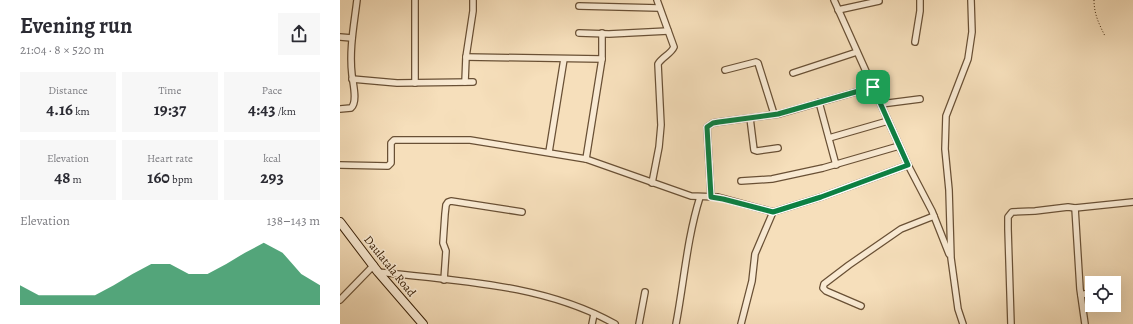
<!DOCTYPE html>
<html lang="en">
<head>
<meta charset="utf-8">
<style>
  body { margin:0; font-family:Alegreya,serif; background:#f7f7f7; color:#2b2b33; height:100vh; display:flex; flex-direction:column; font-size:15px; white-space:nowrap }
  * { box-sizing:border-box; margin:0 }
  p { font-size:13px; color:#7c7c81 }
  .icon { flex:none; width:22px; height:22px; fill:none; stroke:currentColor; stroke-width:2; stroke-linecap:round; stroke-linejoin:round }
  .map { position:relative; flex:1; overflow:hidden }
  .details { display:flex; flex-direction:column; background:#fff; width:340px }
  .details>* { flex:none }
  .tools { position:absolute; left:745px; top:276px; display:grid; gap:8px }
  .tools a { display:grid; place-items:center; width:36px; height:36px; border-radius:0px; background:#fff; box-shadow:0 4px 16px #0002; font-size:20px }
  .pin { position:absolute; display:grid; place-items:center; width:34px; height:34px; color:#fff; margin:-17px; border-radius:8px; box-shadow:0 2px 6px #0006 }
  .round { display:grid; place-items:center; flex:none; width:42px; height:42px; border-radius:0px; background:#f7f7f7 }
  .head { display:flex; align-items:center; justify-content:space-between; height:68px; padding:0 20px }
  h1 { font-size:22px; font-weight:600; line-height:30px }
  .figures { display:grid; grid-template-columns:repeat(3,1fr); gap:6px; height:68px; padding:4px 20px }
  .figures div { display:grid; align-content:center; border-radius:0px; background:#f7f7f7; text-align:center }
  .figures b { font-size:17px; font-weight:600 }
  .figures small { font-size:11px; font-weight:400 }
  .figures p { font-size:11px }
  .chart { height:112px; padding:8px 20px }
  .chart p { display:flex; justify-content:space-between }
  .chart svg { width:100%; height:72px; margin-top:4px; fill:#0b8043; opacity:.7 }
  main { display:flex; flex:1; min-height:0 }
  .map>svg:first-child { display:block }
</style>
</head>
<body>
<main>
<section class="details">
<div class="head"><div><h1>Evening run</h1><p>21:04 · 8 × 520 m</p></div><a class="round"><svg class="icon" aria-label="share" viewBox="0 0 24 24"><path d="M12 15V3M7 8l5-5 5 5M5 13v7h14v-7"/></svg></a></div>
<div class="figures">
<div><p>Distance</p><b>4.16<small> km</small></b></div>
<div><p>Time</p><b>19:37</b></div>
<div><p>Pace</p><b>4:43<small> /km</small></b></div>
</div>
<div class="figures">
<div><p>Elevation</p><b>48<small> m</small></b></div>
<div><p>Heart rate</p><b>160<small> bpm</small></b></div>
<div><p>kcal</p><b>293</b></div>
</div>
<div class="chart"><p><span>Elevation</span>138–143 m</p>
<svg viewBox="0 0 160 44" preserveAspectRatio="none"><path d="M0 44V32L10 38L20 38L30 38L40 38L50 32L60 25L70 19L80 19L90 25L100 25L110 19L120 12L130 6L140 12L150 25L160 32V44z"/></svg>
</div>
</section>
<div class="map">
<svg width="793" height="324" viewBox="0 0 793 324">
  <rect width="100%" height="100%" fill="#f6dfbb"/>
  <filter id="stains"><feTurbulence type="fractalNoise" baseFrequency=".005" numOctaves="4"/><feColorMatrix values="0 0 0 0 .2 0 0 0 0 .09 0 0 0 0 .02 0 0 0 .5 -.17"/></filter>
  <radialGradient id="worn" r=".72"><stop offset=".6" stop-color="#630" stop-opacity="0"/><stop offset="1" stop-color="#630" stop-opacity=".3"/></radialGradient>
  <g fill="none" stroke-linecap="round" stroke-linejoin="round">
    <defs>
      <g id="street">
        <polyline points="494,0 568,165 592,211 609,254"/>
        <polyline points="239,6 319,8"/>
        <polyline points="498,10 539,1"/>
        <polyline points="239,33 269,34 328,31"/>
        <polyline points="0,37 12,38"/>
        <polyline points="575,42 580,11 580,0"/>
        <polyline points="126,57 262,59"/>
        <polyline points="385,70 416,62 418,63 434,114"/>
        <polyline points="453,73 517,52"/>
        <polyline points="12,79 57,83 133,82"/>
        <polyline points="125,82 126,57 133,11 133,0"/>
        <polyline points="75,83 75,0"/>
        <polyline points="479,102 496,165"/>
        <polyline points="541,104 580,99"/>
        <path d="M0 109 11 108C18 102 13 84 12 75 9 50 14 25 17 0"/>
        <polyline points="410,118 414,150 417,151 438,148"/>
        <polyline points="489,138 548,121"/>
        <polyline points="209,152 224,59"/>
        <polyline points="246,159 262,59 262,33"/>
        <polyline points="0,165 48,166 51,163 51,143 54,140 130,140 246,159 351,196 378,197 433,212 481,197 568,165"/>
        <polyline points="401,181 432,179 483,168 559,146"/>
        <path d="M312 183 319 147 321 125 318 64C322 57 331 54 334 47L317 0"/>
        <polyline points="371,197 367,127 373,123 379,122 439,114 533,87"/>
        <polyline points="735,208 740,289 745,324"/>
        <path d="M38 272C118 281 204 284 275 324"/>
        <polyline points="104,280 106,251 103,243 105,214 106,205 108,202 111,201 182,212"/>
        <polyline points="741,295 752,292"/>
        <polyline points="0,300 34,265"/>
        <polyline points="521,306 486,291 483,288 484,284 509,265 561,229 594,216"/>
        <polyline points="252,324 254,314"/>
        <polyline points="299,324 305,292"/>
        <path d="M336 324C344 282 347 238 360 197"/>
        <polyline points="401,324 412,281 415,254 433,212"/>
        <polyline points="623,324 618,309 611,258 609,190 605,149 606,116 628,59 632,32 631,0"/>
        <polyline points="671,324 668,229 668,217 672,212 695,211 728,207 735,208 793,202"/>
      </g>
      <polyline id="secondary" points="0,222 38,272 83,324"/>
    </defs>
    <use href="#street" stroke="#695035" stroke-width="8"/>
    <use href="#secondary" stroke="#3a2108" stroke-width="10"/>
    <path stroke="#3a2108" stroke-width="1" stroke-dasharray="1 2" stroke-linecap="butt" d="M754 0C754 14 759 24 765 36"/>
    <use href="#street" stroke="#f9ead3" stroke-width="5.5"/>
    <use href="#secondary" stroke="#f9ead3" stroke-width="8"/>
  </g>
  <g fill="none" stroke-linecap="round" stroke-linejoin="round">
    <defs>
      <polygon id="route" points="533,87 568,165 481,197 433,212 383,199 371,197 367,127 373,123 379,122 438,114"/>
    </defs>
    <use href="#route" stroke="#fff" stroke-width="8"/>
    <use href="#route" stroke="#0b8043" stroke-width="5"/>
  </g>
  <g text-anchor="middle" stroke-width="3" stroke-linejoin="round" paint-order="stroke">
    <g font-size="12" fill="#3a2108" stroke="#f9ead3">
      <text transform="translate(50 266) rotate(51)" y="4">Daulatala Road</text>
    </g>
  </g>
  <rect width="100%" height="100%" filter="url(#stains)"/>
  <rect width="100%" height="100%" fill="url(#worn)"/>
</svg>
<div class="tools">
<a><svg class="icon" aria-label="locate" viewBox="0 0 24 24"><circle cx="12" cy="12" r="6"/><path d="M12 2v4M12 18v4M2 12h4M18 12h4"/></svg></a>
</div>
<div class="pin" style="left:533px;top:87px;background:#1e9e55"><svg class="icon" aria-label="arrive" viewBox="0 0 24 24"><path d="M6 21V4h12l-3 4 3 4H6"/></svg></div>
</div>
</main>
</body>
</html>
